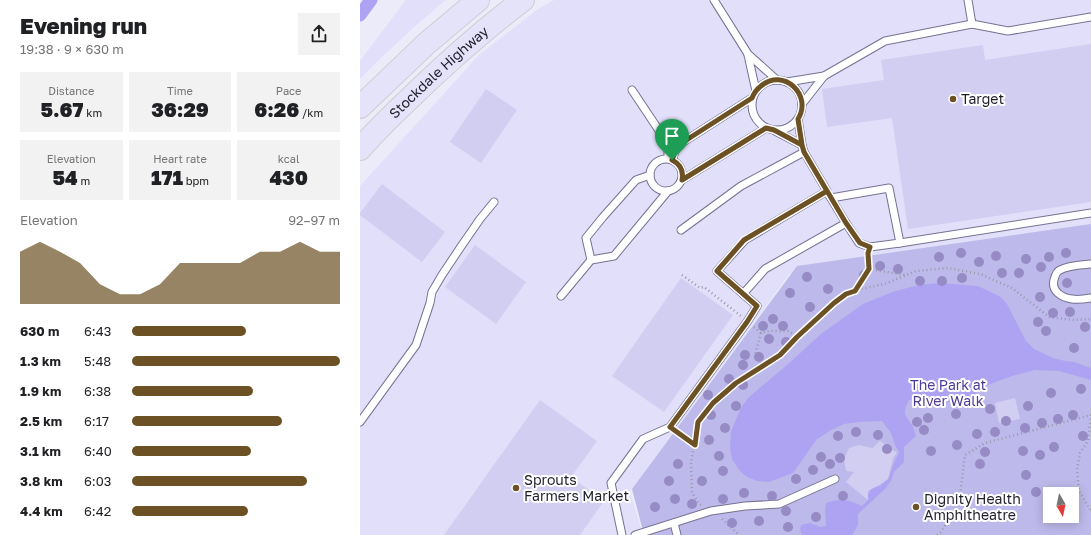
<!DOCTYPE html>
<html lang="en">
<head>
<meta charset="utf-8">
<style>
  body { margin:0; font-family:"Golos Text",sans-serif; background:#f2f2f2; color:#202124; height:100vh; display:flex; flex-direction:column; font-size:15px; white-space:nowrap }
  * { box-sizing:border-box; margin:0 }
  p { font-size:13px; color:#757577 }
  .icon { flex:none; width:22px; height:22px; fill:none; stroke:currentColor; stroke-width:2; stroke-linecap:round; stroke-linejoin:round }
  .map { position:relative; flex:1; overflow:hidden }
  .sheet { display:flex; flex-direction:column; background:#fff; width:360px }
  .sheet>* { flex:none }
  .needle { width:26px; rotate:171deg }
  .tools { position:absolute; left:683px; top:487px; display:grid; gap:8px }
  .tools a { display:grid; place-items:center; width:36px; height:36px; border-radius:0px; background:#fff; box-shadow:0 2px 10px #0003; font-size:20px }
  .pin { position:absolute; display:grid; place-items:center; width:34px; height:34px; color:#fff; margin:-41px -17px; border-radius:50% 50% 50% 0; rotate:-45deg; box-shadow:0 0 4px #0007 }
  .pin .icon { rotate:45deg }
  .round { display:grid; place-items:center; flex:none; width:42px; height:42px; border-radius:0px; background:#f2f2f2 }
  .overview { display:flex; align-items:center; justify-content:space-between; height:68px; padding:0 20px }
  h1 { font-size:22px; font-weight:800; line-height:30px }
  .figures { display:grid; grid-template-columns:repeat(3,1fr); gap:6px; height:68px; padding:4px 20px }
  .figures div { display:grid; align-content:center; border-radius:0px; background:#f2f2f2; text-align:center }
  .figures b { font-size:20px; font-weight:800 }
  .figures small { font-size:11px; font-weight:400 }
  .figures p { font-size:11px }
  .chart { height:112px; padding:8px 20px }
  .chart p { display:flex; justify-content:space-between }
  .chart svg { width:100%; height:72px; margin-top:4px; fill:#6b5123; opacity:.7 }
  ul { padding:0 20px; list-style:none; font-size:13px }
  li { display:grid; grid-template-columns:64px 48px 1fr; align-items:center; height:30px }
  li i { height:10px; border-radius:5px; background:#6b5123 }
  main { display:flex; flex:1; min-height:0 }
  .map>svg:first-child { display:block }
</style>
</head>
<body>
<main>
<section class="sheet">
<div class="overview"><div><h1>Evening run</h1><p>19:38 · 9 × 630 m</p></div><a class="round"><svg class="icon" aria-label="share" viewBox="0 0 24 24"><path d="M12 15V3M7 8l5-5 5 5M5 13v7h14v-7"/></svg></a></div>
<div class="figures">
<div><p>Distance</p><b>5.67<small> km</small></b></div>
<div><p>Time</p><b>36:29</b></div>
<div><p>Pace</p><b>6:26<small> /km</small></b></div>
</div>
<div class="figures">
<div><p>Elevation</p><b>54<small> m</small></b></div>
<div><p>Heart rate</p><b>171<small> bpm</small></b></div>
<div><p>kcal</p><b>430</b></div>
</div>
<div class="chart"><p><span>Elevation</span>92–97 m</p>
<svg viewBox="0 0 160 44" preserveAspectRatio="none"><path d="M0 44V12L10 6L20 12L30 19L40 32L50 38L60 38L70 32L80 19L90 19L100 19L110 19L120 12L130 12L140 6L150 12L160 12V44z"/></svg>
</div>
<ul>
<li><b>630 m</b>6:43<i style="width:55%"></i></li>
<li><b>1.3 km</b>5:48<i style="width:100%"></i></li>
<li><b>1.9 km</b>6:38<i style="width:58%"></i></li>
<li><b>2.5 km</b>6:17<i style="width:72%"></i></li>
<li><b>3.1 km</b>6:40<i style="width:57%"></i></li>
<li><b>3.8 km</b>6:03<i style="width:84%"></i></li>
<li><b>4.4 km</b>6:42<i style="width:56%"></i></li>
</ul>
</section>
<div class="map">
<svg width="731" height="535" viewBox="0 0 731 535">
  <rect width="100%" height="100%" fill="#ecebfa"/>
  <g fill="#e1dff9">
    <polygon points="46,0 86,0 55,26 24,55 0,79 0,61"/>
    <polygon points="194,0 731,0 731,227 430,273 270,492 283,535 0,535 0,186 119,55 178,9"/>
  </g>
  <path fill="#bdb9ea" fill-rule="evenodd" d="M731 224V535H284L272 489 437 266ZM690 494H712V516H690Z"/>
  <path fill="#aea3f3" d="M579 283 618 286 641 297 647 304 666 341 674 349 693 358 705 361 714 362 731 368V380L699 371 675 370 652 376 625 386 608 399 590 402 570 399 549 400C541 416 546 414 553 427 554 430 555 433 556 436L544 447V462L534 472 531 481 525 489 498 514V525L492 535H442L440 530 441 525 450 523 460 527 466 526 465 511 466 503C479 498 488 499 502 506L509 499 507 497 512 486 516 487 520 486 528 479 533 465 539 452 535 445 531 433 522 421 499 422 484 424 471 430 457 439 433 473 409 482 397 481 387 477 379 470 372 459 370 448 371 432 377 417 382 406 389 397 427 365 461 334 503 304 535 291 559 285Z"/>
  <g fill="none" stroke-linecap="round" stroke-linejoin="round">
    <polyline stroke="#aea3f3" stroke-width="13" points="0,15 11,0"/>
  </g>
  <g fill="#d1cef1">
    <polygon points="731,44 731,202 548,229 532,118 467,127 462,89 524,80 521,60 623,45 625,60"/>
    <polygon points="126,89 157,110 121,163 90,142"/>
    <polygon points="22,184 85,232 62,262 0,215 0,213"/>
    <polygon points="115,245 166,282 136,324 85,287"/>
    <polygon points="321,278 373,315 304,412 252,376"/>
    <polygon points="655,398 660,419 639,423 635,403"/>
    <polygon points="180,400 237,441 211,477 244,501 220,535 84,535"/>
    <polygon points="520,441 537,453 533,458 528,479 521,484 508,491 508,500 486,482 494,472 486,471 484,459 489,448 499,445 512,448"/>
  </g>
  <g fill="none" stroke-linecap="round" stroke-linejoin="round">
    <defs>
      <g id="service">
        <polyline points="354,0 388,54 417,80"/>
        <polyline points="608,0 612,24 648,31 731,17"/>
        <polyline points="388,55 396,91"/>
        <circle cx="417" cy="105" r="25"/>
        <polyline points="427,82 464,76 525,41 612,24"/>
        <polyline points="272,90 308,144 308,158"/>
        <polyline points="442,104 464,76"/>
        <polyline points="415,131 442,145"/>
        <circle cx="306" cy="175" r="16"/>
        <polyline points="312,160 317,146 392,98"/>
        <polyline points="322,180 406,128"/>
        <polyline points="471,198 529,188 540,243 510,247 499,243 486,223"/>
        <polyline points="321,230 381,186 444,152"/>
        <polyline points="540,243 731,213"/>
        <polyline points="231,260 226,238 243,217 276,180 290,175"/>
        <path d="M731 264C721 265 709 265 700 270 697 271 695 276 694 280 691 291 702 298 712 299 718 300 725 299 731 298"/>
        <polyline points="383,294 405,269 486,223 469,195"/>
        <polyline points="201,296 231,260 254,256 308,191"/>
        <polyline points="0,422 56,345 70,303 72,292 82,275 100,248 120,219 134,202"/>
        <polyline points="314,523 317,535"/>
        <polyline points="262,535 251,483 283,439 310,427 387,322 397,306 357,271 385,240 467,191 444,152 442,145 438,119"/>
        <polyline points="275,535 351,511 385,506 419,504 475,479"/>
      </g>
      <g id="primary">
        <polyline points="0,107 66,44 118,0"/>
        <path id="s1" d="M0 149C15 132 31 116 47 101 84 65 122 31 163 0"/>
      </g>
    </defs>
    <use href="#service" stroke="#767292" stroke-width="9"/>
    <use href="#primary" stroke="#ceced0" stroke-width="24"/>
    <g stroke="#9a99a8" stroke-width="2.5" stroke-dasharray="1 3" stroke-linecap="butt">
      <polyline points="508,256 509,269 545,275"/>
      <polyline points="322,275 340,288 344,287 381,316"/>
      <polyline points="495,290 509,269"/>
      <polyline points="394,327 401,333 410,331 429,331 437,337"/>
      <polyline points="401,333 395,355 403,367"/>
      <polyline points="731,415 728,441 720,453 717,470 719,491 731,511"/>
      <polyline points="317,432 335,445"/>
      <polyline points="341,505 339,504 332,492 331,463 338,422 353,403 376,383 420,355 437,337 474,303 487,294 500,289 525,284 556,271 588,268 620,274 652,288 689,317 714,320 731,319"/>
      <polyline points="362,519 379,535"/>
      <polyline points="577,535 581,532 599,503 605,455 625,443 731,415"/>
    </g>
    <use href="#service" stroke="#fff" stroke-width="7"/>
    <use href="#primary" stroke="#e5e3fa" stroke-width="22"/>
  </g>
  <g fill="#968bc4">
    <circle cx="601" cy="253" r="5"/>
    <circle cx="706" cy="253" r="5"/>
    <circle cx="636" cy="256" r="5"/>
    <circle cx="579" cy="257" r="5"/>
    <circle cx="689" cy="257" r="5"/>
    <circle cx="666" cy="259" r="5"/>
    <circle cx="619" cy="262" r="5"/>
    <circle cx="520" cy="266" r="5"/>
    <circle cx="681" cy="267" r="5"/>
    <circle cx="538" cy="269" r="5"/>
    <circle cx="642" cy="273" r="5"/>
    <circle cx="659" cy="273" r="5"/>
    <circle cx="504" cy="275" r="5"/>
    <circle cx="447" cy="277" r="5"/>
    <circle cx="602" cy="278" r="5"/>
    <circle cx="560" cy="281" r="5"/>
    <circle cx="582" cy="281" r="5"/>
    <circle cx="707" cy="283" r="5"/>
    <circle cx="468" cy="289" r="5"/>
    <circle cx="430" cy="293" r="5"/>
    <circle cx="680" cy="297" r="5"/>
    <circle cx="450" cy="307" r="5"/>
    <circle cx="710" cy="312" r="5"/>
    <circle cx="693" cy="313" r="5"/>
    <circle cx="413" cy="319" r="5"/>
    <circle cx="678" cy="322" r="5"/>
    <circle cx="403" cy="326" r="5"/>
    <circle cx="423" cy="326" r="5"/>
    <circle cx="725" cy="327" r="5"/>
    <circle cx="686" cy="331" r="5"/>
    <circle cx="409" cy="339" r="5"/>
    <circle cx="426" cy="342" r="5"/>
    <circle cx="714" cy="348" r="5"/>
    <circle cx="385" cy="355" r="5"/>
    <circle cx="399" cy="357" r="5"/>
    <circle cx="383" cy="365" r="5"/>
    <circle cx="369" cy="379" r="5"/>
    <circle cx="383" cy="385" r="5"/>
    <circle cx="721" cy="389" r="5"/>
    <circle cx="691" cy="393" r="5"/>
    <circle cx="348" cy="395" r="5"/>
    <circle cx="376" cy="406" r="5"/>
    <circle cx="668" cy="406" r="5"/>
    <circle cx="630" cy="409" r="5"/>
    <circle cx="596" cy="414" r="5"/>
    <circle cx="351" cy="415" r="5"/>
    <circle cx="713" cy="415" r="5"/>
    <circle cx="568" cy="418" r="5"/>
    <circle cx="698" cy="419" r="5"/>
    <circle cx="646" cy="421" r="5"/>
    <circle cx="557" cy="422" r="5"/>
    <circle cx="682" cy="423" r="5"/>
    <circle cx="365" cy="428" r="5"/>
    <circle cx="665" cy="428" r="5"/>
    <circle cx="564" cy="430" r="5"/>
    <circle cx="496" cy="432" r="5"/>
    <circle cx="635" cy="432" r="5"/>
    <circle cx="617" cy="434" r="5"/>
    <circle cx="518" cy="435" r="5"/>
    <circle cx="478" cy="436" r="5"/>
    <circle cx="723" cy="436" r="5"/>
    <circle cx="349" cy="440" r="5"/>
    <circle cx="597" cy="445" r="5"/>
    <circle cx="694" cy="447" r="5"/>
    <circle cx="527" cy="449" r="5"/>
    <circle cx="571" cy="451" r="5"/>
    <circle cx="663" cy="451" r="5"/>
    <circle cx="625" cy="452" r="5"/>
    <circle cx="680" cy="455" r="5"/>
    <circle cx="359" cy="456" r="5"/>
    <circle cx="461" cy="457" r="5"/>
    <circle cx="480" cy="458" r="5"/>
    <circle cx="318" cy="464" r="5"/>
    <circle cx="470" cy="464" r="5"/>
    <circle cx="620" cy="464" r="5"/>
    <circle cx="453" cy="470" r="5"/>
    <circle cx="363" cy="471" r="5"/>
    <circle cx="666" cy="475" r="5"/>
    <circle cx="436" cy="479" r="5"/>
    <circle cx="309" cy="481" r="5"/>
    <circle cx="342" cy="481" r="5"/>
    <circle cx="676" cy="492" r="5"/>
    <circle cx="384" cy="493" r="5"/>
    <circle cx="412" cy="496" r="5"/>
    <circle cx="483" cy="496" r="5"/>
    <circle cx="315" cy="499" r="5"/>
    <circle cx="363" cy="499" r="5"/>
    <circle cx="332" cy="504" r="5"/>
    <circle cx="295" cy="507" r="5"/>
    <circle cx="426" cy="511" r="5"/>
    <circle cx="456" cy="517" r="5"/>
    <circle cx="399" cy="521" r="5"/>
    <circle cx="372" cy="523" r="5"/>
    <circle cx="428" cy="527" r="5"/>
  </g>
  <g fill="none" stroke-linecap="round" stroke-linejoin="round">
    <defs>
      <path id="route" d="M312 160C320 164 324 170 322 180L406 128 414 130 442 145 444 152 486 223 500 243 510 247 508 253 509 269 495 291 486 294 474 303 437 337 420 355 376 383 353 403 338 422 335 445 310 427 387 322 397 306 357 271 384 240 467 191 444 152 442 145 438 119C453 95 423 67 401 86 397 89 394 93 392 98L317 146 312 160"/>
    </defs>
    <use href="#route" stroke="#fff" stroke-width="8"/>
    <use href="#route" stroke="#6b5123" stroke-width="5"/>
  </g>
  <g fill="#6b5123" stroke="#fff" stroke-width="1.5">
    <circle cx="593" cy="99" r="4"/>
    <circle cx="156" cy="488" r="4"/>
    <circle cx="556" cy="507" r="4"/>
  </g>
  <g text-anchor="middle" stroke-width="4" stroke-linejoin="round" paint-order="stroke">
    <g font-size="14" fill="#1f1e2b" stroke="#fff">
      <text dy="5" stroke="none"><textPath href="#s1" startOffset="110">Stockdale Highway</textPath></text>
    </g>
    <g font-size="14" fill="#1f1e2b" stroke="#fff" text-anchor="start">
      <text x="601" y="104">Target</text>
      <text x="164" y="485">Sprouts<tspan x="164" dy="16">Farmers Market</tspan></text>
      <text x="564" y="504">Dignity Health<tspan x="564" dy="16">Amphitheatre</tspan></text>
    </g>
    <g font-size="14" fill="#503c98" stroke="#fff">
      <text x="588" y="390">The Park at<tspan x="588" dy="16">River Walk</tspan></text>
    </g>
  </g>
</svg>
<div class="tools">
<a><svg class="needle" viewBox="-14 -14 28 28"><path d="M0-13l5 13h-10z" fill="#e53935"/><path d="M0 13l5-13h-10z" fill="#757577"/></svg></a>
</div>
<div class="pin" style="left:312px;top:160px;background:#1e9e55"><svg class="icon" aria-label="arrive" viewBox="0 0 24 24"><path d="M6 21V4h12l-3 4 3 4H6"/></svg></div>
</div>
</main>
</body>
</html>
